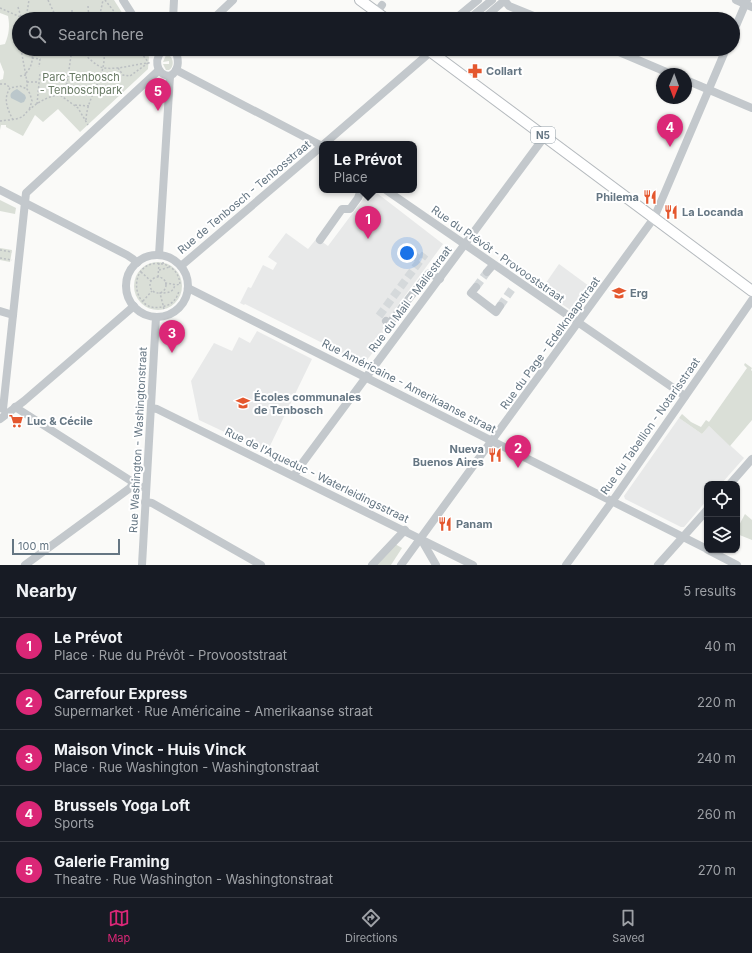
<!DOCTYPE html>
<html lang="en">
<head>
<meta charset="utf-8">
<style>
	:root { --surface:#171b24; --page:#20242c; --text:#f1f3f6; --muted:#9ea1a6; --line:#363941; --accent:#db2777 }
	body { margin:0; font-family:Inter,sans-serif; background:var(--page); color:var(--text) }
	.controls { position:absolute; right:12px; bottom:12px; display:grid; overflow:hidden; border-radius:8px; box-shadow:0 1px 3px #0004 }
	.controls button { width:36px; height:36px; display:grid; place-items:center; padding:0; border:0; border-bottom:1px solid var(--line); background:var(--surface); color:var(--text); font:20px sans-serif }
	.compass { position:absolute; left:656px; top:68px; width:36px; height:36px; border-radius:50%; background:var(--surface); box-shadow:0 1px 3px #0004; rotate:181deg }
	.scale { position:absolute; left:12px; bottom:10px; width:108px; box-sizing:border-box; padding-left:4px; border:2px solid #657683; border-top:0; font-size:11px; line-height:14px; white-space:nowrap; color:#657683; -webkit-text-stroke:3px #fff; paint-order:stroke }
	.you { position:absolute; left:407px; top:253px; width:14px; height:14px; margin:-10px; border:3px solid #fff; border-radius:50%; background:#1a73e8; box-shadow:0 0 0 6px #1a73e833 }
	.badge { display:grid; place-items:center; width:26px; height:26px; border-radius:50%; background:var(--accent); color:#fff; font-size:13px; font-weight:700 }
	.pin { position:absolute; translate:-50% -33px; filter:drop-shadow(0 1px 2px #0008) }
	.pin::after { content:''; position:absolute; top:21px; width:14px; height:12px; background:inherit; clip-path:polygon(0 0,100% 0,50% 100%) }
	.popup { position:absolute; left:319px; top:141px; width:98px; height:52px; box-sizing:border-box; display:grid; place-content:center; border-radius:8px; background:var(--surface); filter:drop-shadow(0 1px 3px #0005); font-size:13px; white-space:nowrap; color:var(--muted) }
	.popup b { font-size:15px; color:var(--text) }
	.popup::after { content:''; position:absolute; left:50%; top:100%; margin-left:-8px; border:8px solid transparent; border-top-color:var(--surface) }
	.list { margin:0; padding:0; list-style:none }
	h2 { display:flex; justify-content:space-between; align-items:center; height:52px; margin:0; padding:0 16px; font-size:17px }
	h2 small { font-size:13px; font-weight:400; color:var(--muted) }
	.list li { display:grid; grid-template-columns:26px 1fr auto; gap:12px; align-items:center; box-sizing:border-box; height:56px; padding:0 16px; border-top:1px solid var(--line) }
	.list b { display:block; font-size:15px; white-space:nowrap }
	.list p { margin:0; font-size:13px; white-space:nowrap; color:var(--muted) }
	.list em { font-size:13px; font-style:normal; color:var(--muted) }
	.icon { flex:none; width:22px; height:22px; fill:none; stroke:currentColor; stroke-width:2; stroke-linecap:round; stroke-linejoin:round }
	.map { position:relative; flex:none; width:752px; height:565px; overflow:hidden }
	.search { position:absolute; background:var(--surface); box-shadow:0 1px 3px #0004; left:12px; right:12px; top:12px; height:44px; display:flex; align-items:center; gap:10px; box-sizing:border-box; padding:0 14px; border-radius:22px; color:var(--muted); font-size:15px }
	.sheet { height:332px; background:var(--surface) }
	nav { display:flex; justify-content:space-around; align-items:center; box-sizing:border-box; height:56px; border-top:1px solid var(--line); background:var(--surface); font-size:11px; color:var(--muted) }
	nav a { display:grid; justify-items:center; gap:2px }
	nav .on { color:var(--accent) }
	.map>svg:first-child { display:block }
	.built { fill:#e8e9e9 }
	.green { fill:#dadfd7 }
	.water { fill:#bbc7cb }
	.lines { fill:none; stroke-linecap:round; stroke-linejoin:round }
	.minor-tunnel { stroke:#d5d9db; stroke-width:8; stroke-dasharray:8 4; stroke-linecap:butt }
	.major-casing { stroke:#b5babe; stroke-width:12 }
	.path { stroke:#bbbfc2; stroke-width:1.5; stroke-dasharray:2 2; stroke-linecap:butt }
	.minor { stroke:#c3c8cc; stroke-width:8 }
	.major { stroke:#fff; stroke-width:10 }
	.labels { text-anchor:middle; stroke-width:4; stroke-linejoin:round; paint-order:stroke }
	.shield { fill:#fff; stroke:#939fa8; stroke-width:1 }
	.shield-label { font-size:10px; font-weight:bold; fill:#657683 }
	.poi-label { font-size:11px; font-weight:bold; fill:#657683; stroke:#fff; text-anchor:start }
	.park-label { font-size:11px; fill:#687a64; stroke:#fff }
	.street-label { font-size:11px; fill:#657683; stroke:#fff }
</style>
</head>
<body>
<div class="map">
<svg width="752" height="565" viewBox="0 0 752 565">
	<rect width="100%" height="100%" fill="#fafaf8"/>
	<g class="built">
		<path d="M370 190H373L443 244 396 308 402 314 364 364 245 304 244 305 240 303 248 287 251 288 263 265 273 270 277 263 268 257 286 233 308 249 317 238 328 246Z"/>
		<path d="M559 264 593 289 575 313 541 290Z"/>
		<path d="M257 331 312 359 267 452 199 420 191 381 214 343 232 351 239 337 250 343Z"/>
		<path d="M679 418 702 434 709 426 744 458 721 484H707V500L684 527H681L625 499 624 496Z"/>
	</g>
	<g class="green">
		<path d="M0 0H114L126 19H19V49H145L149 57 148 69 80 132 58 109 43 122 35 115 23 136 6 127V125H1L0 130V80L3 79 4 72 0 62V45L5 44C9 34 10 26 8 16L0 13Z"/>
		<path d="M166 55H169C174 59 174 67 169 70H166L163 64H169V61L163 62Z"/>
		<path d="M0 200 16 208 15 214 0 211Z"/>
		<path d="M0 248 12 250 10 262 0 260Z"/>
		<circle cx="158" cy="286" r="24"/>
		<path d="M745 363 752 368 751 370 752 371V420L730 446 709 426 702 434 679 418 682 414 691 422 701 427 706 420 709 422 747 368 744 365Z"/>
		<path d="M745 514 752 520V540L737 534V529Z"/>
		<path d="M395 544 402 548 391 565H375Z"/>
	</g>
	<path class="water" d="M17 89 25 95 26 98 24 102 21 103 11 98C9 93 13 91 17 89Z"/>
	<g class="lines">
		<g class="minor-tunnel">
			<path d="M413 255 420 260"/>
			<path d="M476 287 487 272"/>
			<path d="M500 306 512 289"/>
			<path d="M379 316 425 254"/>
		</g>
		<defs>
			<g id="major">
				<path d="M360 0 386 19"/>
				<path d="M427 49 752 291"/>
			</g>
		</defs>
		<use href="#major" class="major-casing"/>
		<g class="path">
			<path d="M48 0 57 19"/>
			<path d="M105 0 120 19"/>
			<path d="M88 6 89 19"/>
			<path d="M18 7 21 17"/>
			<path d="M0 8 25 19"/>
			<path d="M72 10V19H76"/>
			<path d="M26 19 29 0"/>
			<path d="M99 19 103 0"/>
			<path d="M21 49 27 82V89L30 94 32 101 29 110"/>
			<path d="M79 49C86 55 95 66 104 68 119 70 134 64 149 63L138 49"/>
			<path d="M83 53 84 49"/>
			<path d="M32 58 40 59 39 67"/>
			<path d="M118 68 123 75 130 76 148 63"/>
			<path d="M26 73C32 67 34 57 31 49"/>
			<path d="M20 76 26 75"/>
			<path d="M27 82H38"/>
			<path d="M0 84H6L10 88"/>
			<path d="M60 95 67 83 72 49"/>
			<path d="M37 104 40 73"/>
			<path d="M75 105 89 106"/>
			<path d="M13 120C7 108 3 99 10 88L20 86 27 89"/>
			<path d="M86 120C87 94 107 79 104 49"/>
			<path d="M0 121C7 120 15 120 22 117 25 115 26 112 29 110 38 102 48 96 60 95L78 108 88 125"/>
			<path d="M0 250 12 252"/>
			<path d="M0 258 12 260"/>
			<path d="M163 262V264C174 267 180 275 180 286"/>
			<path d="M163 264C125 257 130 318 165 306 173 304 177 298 179 291"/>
			<path d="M159 270 170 267"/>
			<path d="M141 272 151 281"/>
			<path d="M158 277 159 263"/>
			<circle cx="158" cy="285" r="8"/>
			<path d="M165 283C171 283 175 286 180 284"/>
			<path d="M143 301 152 291"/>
			<path d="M164 309 160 293C167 293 173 293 175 285"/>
		</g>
		<g class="minor">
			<path d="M123 0 135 19"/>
			<path d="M504 0 509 6 541 19"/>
			<path d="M736 0 752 7"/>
			<path d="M377 12 382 5"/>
			<path d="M173 19 174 0"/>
			<path d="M213 19 233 0"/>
			<path d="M455 19 478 0"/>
			<path d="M469 19 492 0"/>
			<path d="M483 19 505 0"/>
			<path d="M733 33 747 0"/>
			<path d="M165 49C153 56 155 75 170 76 179 71 179 61 176 52L172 49"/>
			<path d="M612 49 671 74"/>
			<path d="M431 52H442L447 49"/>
			<path d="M176 70 322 146"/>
			<path d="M686 80 752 108"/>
			<path d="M324 144 434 49"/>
			<path d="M0 190 127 255 133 259 137 263"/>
			<path d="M386 190 685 396"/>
			<path d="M320 240 342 209H350L358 198 361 190"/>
			<path d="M159 255 170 76"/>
			<circle cx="157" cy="286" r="31"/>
			<path d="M181 266 322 146"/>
			<path d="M487 272 493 265"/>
			<path d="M476 287 471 293 496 312 500 306"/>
			<path d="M188 288 707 549"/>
			<path d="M0 311 13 315"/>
			<path d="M386 321 389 324 429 273 432 274 440 279"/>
			<path d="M15 407 139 486 146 488"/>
			<path d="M151 408 157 409 473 565"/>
			<path d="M3 409 26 193 158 71"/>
			<path d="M0 419 24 401 134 306"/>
			<path d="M294 476 298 469 545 136"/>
			<path d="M730 484 752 459"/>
			<path d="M145 502 152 503 261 565"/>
			<path d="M421 539 436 565"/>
			<path d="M708 550 737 565"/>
			<path d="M25 565 130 488 133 483"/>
			<path d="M142 565 156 317"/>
			<path d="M372 565 405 530"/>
			<path d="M401 565 654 218 726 49"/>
			<path d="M566 565 616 496 752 300"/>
			<path d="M658 565 707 510"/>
		</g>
		<use href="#major" class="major"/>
	</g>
	<defs>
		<symbol id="pharmacy-bare" viewBox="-9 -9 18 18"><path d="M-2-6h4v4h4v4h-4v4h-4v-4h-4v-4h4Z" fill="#e4572e" stroke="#fff" stroke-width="2.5" paint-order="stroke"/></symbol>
		<symbol id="restaurant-bare" viewBox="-9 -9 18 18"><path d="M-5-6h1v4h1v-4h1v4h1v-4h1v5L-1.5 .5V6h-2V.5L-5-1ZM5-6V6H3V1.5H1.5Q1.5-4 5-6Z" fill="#e4572e" stroke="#fff" stroke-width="2.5" paint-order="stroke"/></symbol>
		<symbol id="university-bare" viewBox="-9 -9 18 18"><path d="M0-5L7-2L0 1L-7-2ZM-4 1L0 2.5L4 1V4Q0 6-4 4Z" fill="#e4572e" stroke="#fff" stroke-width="2.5" paint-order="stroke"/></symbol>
		<symbol id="school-bare" viewBox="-9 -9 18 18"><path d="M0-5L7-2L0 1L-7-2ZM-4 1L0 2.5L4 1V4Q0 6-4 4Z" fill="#e4572e" stroke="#fff" stroke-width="2.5" paint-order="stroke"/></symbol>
		<symbol id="supermarket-bare" viewBox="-9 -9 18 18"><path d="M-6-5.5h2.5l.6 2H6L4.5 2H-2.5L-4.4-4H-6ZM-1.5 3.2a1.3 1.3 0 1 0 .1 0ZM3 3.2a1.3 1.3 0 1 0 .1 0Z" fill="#e4572e" stroke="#fff" stroke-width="2.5" paint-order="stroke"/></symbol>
	</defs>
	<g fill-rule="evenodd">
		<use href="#pharmacy-bare" x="465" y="61" width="20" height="20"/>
		<use href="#restaurant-bare" x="640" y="187" width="20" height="20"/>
		<use href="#restaurant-bare" x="661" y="202" width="20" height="20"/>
		<use href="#university-bare" x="609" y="283" width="20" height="20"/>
		<use href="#school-bare" x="233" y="393" width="20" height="20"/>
		<use href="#supermarket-bare" x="6" y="411" width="20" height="20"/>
		<use href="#restaurant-bare" x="485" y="445" width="20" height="20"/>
		<use href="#restaurant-bare" x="435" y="514" width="20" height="20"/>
	</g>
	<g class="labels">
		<rect class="shield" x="531" y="127" width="24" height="16" rx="3"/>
		<g class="shield-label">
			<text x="543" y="139">N5</text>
		</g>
		<g class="poi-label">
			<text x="486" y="75">Collart</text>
			<text x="639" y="201" text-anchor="end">Philema</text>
			<text x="682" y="216">La Locanda</text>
			<text x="630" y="297">Erg</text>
			<text x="254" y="401">Écoles communales<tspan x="254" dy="13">de Tenbosch</tspan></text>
			<text x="27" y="425">Luc &amp; Cécile</text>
			<text x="484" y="453" text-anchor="end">Nueva<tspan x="484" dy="13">Buenos Aires</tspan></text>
			<text x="456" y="528">Panam</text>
		</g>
		<g class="park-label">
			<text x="81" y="81">Parc Tenbosch<tspan x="81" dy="13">- Tenboschpark</tspan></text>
		</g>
		<g class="street-label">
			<text transform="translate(244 197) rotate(-40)" y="4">Rue de Tenbosch - Tenbosstraat</text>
			<text transform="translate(498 254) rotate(35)" y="4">Rue du Prévôt - Provooststraat</text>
			<text transform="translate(410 299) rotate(-53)" y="4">Rue du Mail - Maliestraat</text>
			<text transform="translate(550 343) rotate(-54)" y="4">Rue du Page - Edelknaapstraat</text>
			<text transform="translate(409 386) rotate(27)" y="4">Rue Américaine - Amerikaanse straat</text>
			<text transform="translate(650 426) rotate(-55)" y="4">Rue du Tabellion - Notarisstraat</text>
			<text transform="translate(138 440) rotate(-87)" y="4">Rue Washington - Washingtonstraat</text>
			<text transform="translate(317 475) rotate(26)" y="4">Rue de l'Aqueduc - Waterleidingsstraat</text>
		</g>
	</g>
</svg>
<div class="controls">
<button><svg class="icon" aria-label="locate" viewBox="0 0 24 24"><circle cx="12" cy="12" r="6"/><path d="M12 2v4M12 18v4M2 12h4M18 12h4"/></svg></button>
<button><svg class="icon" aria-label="layers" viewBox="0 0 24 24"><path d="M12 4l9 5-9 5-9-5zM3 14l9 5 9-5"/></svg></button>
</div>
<svg class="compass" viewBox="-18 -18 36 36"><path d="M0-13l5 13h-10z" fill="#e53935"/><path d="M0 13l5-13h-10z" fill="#9ea1a6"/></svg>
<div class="scale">100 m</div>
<div class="you"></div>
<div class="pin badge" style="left:368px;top:239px">1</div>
<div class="popup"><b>Le Prévot</b>Place</div>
<div class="pin badge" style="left:518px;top:468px">2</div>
<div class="pin badge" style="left:172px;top:353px">3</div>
<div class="pin badge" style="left:670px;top:147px">4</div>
<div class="pin badge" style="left:158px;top:111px">5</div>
<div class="search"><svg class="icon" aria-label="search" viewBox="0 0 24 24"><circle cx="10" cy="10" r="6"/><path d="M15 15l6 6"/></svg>Search here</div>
</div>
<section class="sheet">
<h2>Nearby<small>5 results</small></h2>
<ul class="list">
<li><span class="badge">1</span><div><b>Le Prévot</b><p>Place · Rue du Prévôt - Provooststraat</p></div><em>40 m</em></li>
<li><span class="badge">2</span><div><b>Carrefour Express</b><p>Supermarket · Rue Américaine - Amerikaanse straat</p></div><em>220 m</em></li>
<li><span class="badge">3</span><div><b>Maison Vinck - Huis Vinck</b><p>Place · Rue Washington - Washingtonstraat</p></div><em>240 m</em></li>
<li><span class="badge">4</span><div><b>Brussels Yoga Loft</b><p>Sports</p></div><em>260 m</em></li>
<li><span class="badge">5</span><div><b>Galerie Framing</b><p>Theatre · Rue Washington - Washingtonstraat</p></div><em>270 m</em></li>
</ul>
</section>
<nav>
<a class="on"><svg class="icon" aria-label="map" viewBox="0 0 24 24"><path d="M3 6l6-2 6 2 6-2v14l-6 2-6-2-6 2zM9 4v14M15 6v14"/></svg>Map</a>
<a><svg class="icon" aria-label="directions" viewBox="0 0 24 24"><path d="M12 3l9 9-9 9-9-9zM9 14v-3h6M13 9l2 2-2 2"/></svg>Directions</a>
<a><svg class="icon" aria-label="saved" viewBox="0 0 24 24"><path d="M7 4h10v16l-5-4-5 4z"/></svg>Saved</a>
</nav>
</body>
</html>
